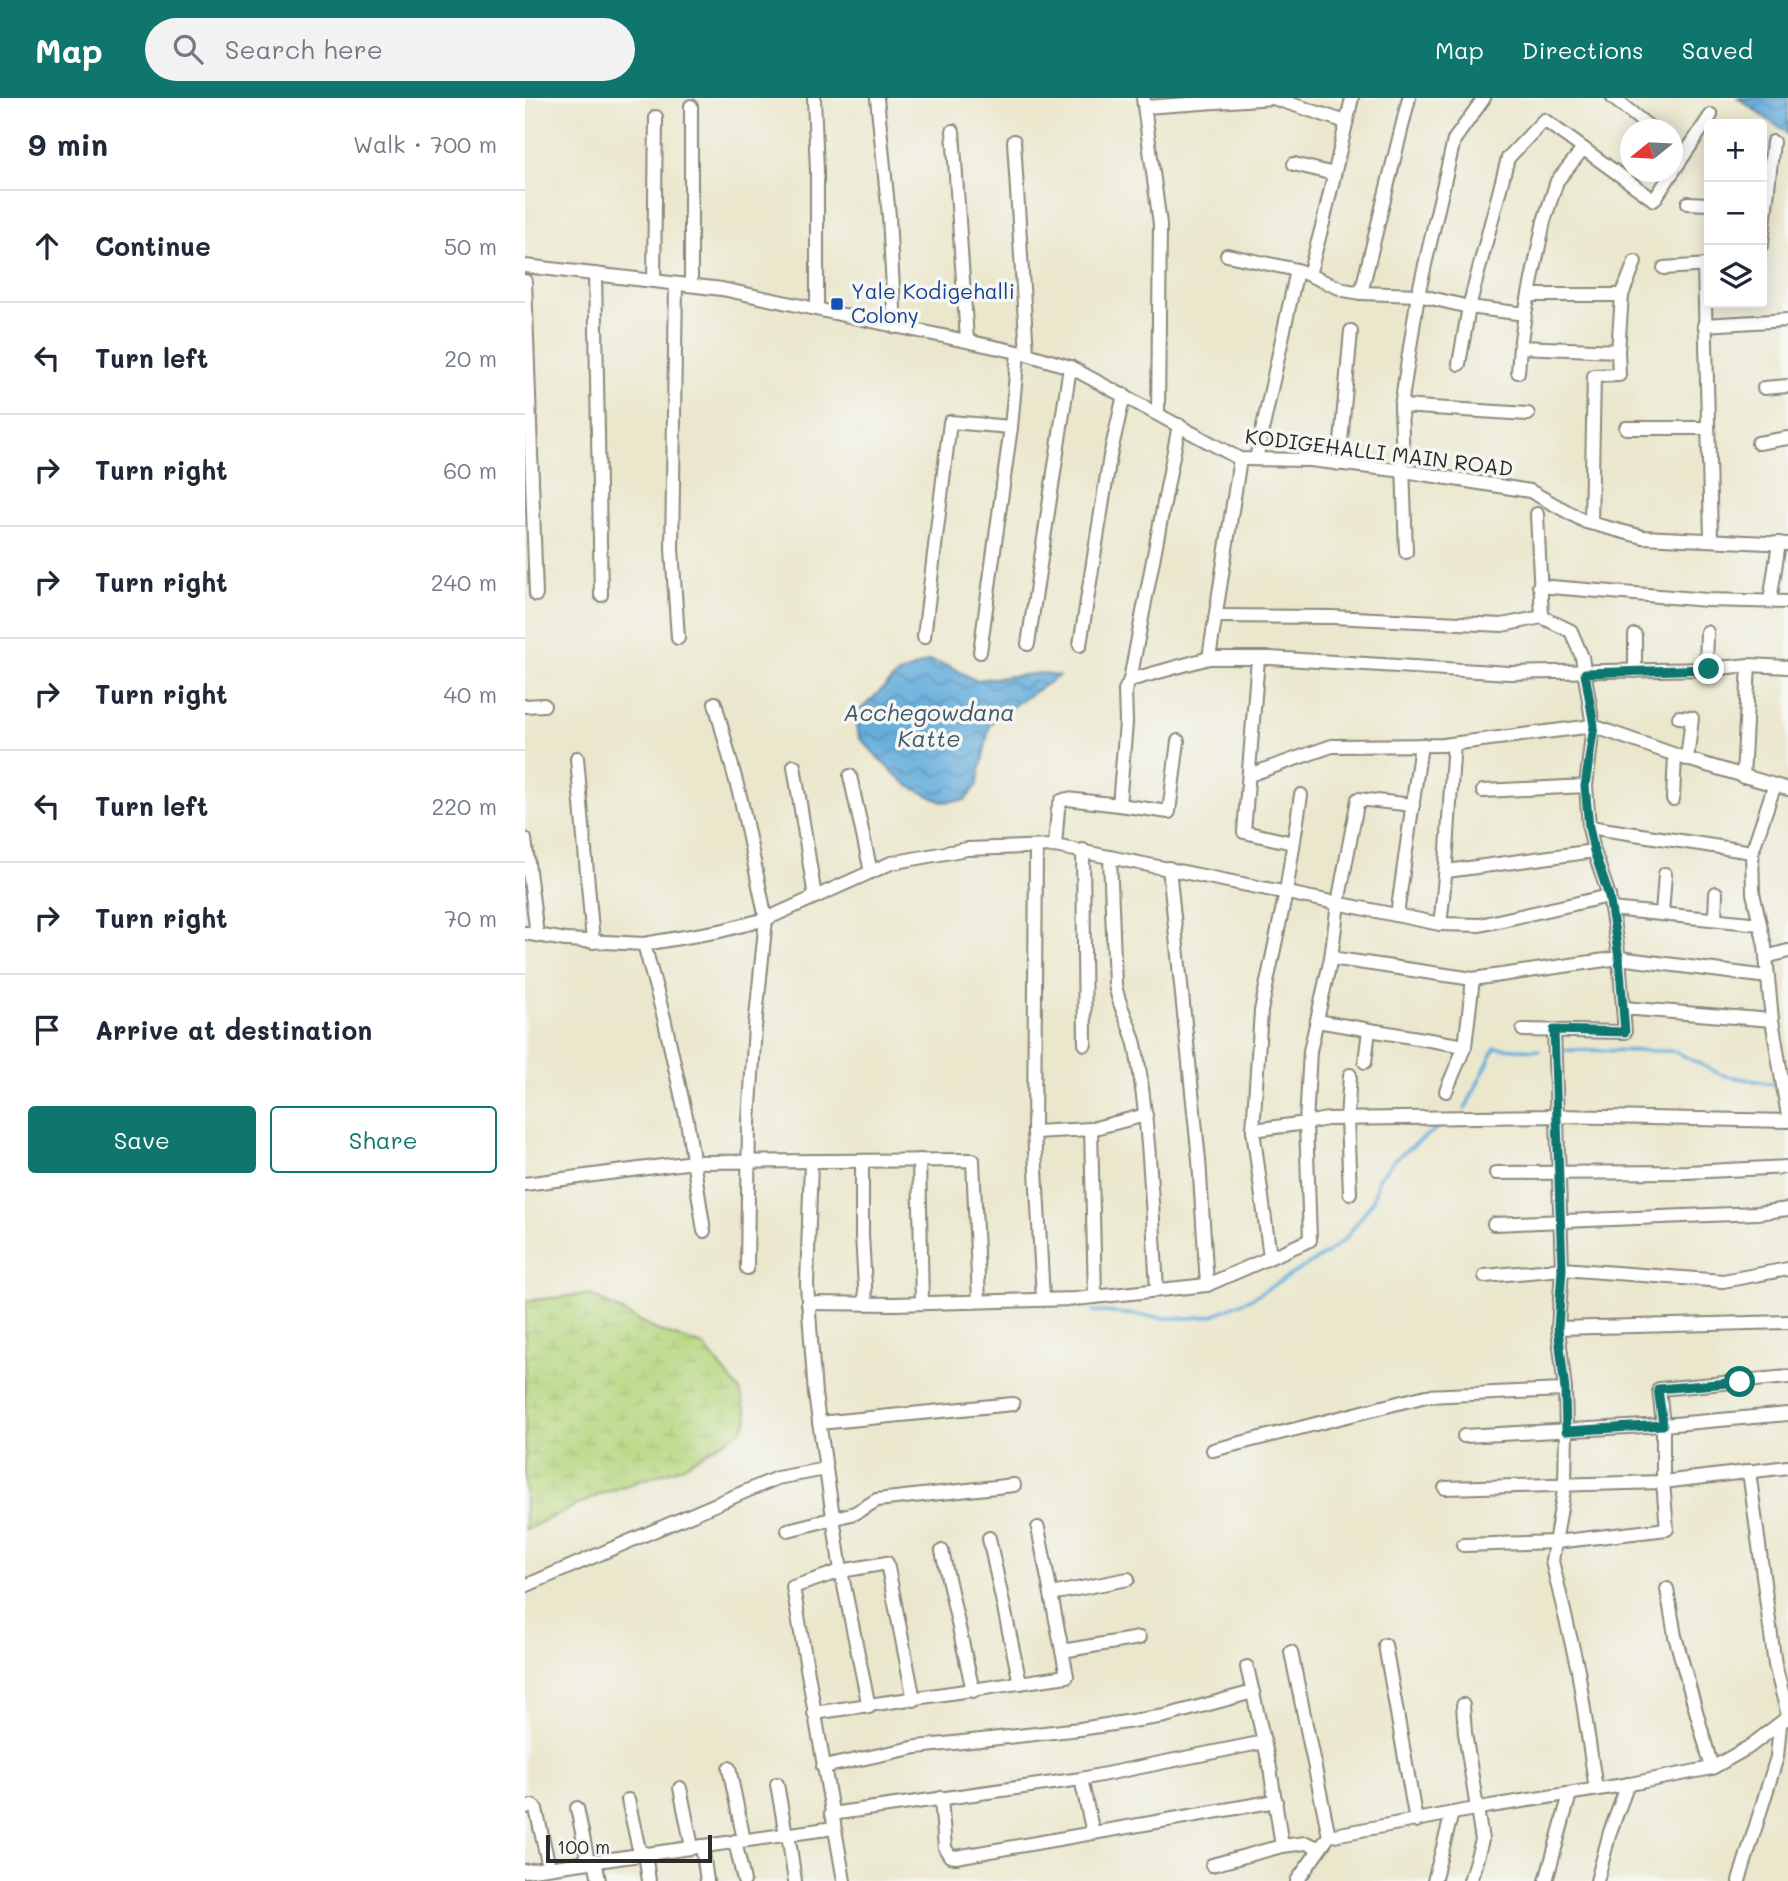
<!DOCTYPE html>
<html lang="en">
<head>
<meta charset="utf-8">
<style>
	:root { --surface:#fff; --page:#f2f2f3; --text:#1f2937; --muted:#747a83; --line:#e0e1e3; --accent:#0f766e }
	body { margin:0; font-family:Mali,sans-serif; background:var(--page); color:var(--text) }
	.controls { position:absolute; right:21px; top:21px; display:grid; overflow:hidden; border-radius:7px; box-shadow:0 4px 18px #0003 }
	.controls button { width:63px; height:63px; display:grid; place-items:center; padding:0; border:0; border-bottom:2px solid var(--line); background:var(--surface); color:var(--text); font:35px sans-serif }
	.compass { position:absolute; left:1095px; top:21px; width:63px; height:63px; border-radius:50%; background:var(--surface); box-shadow:0 4px 18px #0003; rotate:252deg }
	.scale { position:absolute; left:21px; bottom:18px; width:166px; box-sizing:border-box; padding-left:7px; border:4px solid #2b2b2b; border-top:0; font-size:19px; line-height:24px; white-space:nowrap; color:#2b2b2b; -webkit-text-stroke:5px #f6f6f2; paint-order:stroke }
	.stop { position:absolute; width:21px; height:21px; margin:-16px; border:5px solid #0f766e; border-radius:50%; background:#fff }
	.stop.end { background:#0f766e; border-color:#fff; box-shadow:0 2px 7px #0008 }
	.list { margin:0; padding:0; list-style:none }
	h2 { display:flex; justify-content:space-between; align-items:center; height:91px; margin:0; padding:0 28px; font-size:30px }
	h2 small { font-size:23px; font-weight:400; color:var(--muted) }
	.list li { display:grid; grid-template-columns:46px 1fr auto; gap:21px; align-items:center; box-sizing:border-box; height:112px; padding:0 28px; border-top:2px solid var(--line) }
	.list b { display:block; font-size:26px; white-space:nowrap }
	.list em { font-size:23px; font-style:normal; color:var(--muted) }
	.actions { display:flex; gap:14px; padding:21px 28px }
	.actions a { flex:1; padding:16px 0; border:2px solid var(--accent); border-radius:7px; text-align:center; font-size:24px; color:var(--accent) }
	.actions .main { background:var(--accent); color:#fff }
	.icon { flex:none; width:38px; height:38px; fill:none; stroke:currentColor; stroke-width:2; stroke-linecap:round; stroke-linejoin:round }
	.map { position:relative; flex:none; width:1263px; height:1783px; overflow:hidden }
	header { display:flex; align-items:center; gap:42px; box-sizing:border-box; height:98px; padding:0 35px; background:var(--accent); color:#fff }
	header strong { font-size:33px }
	nav { display:flex; gap:38px; margin-inline-start:auto; font-size:24px }
	.search { width:490px; height:63px; background:var(--page); display:flex; align-items:center; gap:18px; box-sizing:border-box; padding:0 24px; border-radius:38px; color:var(--muted); font-size:26px }
	main { display:flex }
	aside { flex:1; background:var(--surface) }
	.map>svg:first-child { display:block }
	.wetland { fill:url(#wetland-marsh); stroke:#708155; stroke-width:2 }
	.water { fill:url(#water-waves); stroke:#486c84; stroke-width:2 }
	.lines { fill:none; stroke-linecap:round; stroke-linejoin:round }
	.stream { stroke:#65addc; stroke-width:3.5 }
	.minor-casing { stroke:#8b897c; stroke-width:16 }
	.minor { stroke:#fff; stroke-width:12 }
	.route { stroke:#0f766e; stroke-width:9 }
	.transit-dot { fill:#1a4fb4; stroke:#f6f6f2; stroke-width:2.5 }
	.labels { text-anchor:middle; stroke-width:7; stroke-linejoin:round; paint-order:stroke }
	.transit-label { font-size:21px; fill:#164399; stroke:#f6f6f2; text-anchor:start }
	.street-label { font-size:21px; fill:#2b2b2b; stroke:#f6f6f2 }
	.water-label { font-size:23px; font-style:italic; fill:#3f5869; stroke:#f6f6f2 }
</style>
</head>
<body>
<header>
<strong>Map</strong>
<div class="search"><svg class="icon" aria-label="search" viewBox="0 0 24 24"><circle cx="10" cy="10" r="6"/><path d="M15 15l6 6"/></svg>Search here</div>
<nav><a>Map</a><a>Directions</a><a>Saved</a></nav>
</header>
<main>
<aside>
<h2>9 min<small>Walk · 700 m</small></h2>
<ul class="list">
<li><svg class="icon" aria-label="ahead" viewBox="0 0 24 24"><path d="M12 20V5M6 11l6-6 6 6"/></svg><div><b>Continue</b></div><em>50 m</em></li>
<li><svg class="icon" aria-label="left" viewBox="0 0 24 24"><path d="M17 20v-9H6M10 6l-5 5 5 5"/></svg><div><b>Turn left</b></div><em>20 m</em></li>
<li><svg class="icon" aria-label="right" viewBox="0 0 24 24"><path d="M7 20v-9h11M14 6l5 5-5 5"/></svg><div><b>Turn right</b></div><em>60 m</em></li>
<li><svg class="icon" aria-label="right" viewBox="0 0 24 24"><path d="M7 20v-9h11M14 6l5 5-5 5"/></svg><div><b>Turn right</b></div><em>240 m</em></li>
<li><svg class="icon" aria-label="right" viewBox="0 0 24 24"><path d="M7 20v-9h11M14 6l5 5-5 5"/></svg><div><b>Turn right</b></div><em>40 m</em></li>
<li><svg class="icon" aria-label="left" viewBox="0 0 24 24"><path d="M17 20v-9H6M10 6l-5 5 5 5"/></svg><div><b>Turn left</b></div><em>220 m</em></li>
<li><svg class="icon" aria-label="right" viewBox="0 0 24 24"><path d="M7 20v-9h11M14 6l5 5-5 5"/></svg><div><b>Turn right</b></div><em>70 m</em></li>
<li><svg class="icon" aria-label="arrive" viewBox="0 0 24 24"><path d="M6 21V4h12l-3 4 3 4H6"/></svg><div><b>Arrive at destination</b></div></li>
</ul>
<div class="actions"><a class="main">Save</a><a>Share</a></div>
</aside>
<div class="map">
<svg width="1263" height="1783" viewBox="0 0 1263 1783">
	<defs>
		<pattern id="wetland-marsh" width="20" height="14" patternUnits="userSpaceOnUse" patternTransform="scale(1.75)"><rect width="20" height="14" fill="#b6d77f"/><path d="M1 5h8M5 5V1M11 12h8M15 12V8" fill="none" stroke="#9db96e"/></pattern>
		<pattern id="water-waves" width="16" height="10" patternUnits="userSpaceOnUse" patternTransform="scale(1.75)"><rect width="16" height="10" fill="#65addc"/><path d="M0 5q4-4 8 0t8 0" fill="none" stroke="#538db3"/></pattern>
	</defs>
	<rect width="100%" height="100%" fill="#f6f6f2"/>
	<filter id="ink" filterUnits="userSpaceOnUse"><feTurbulence type="fractalNoise" baseFrequency=".0143" numOctaves="2"/><feDisplacementMap in="SourceGraphic" scale="14" xChannelSelector="R" yChannelSelector="G"/><feConvolveMatrix kernelMatrix="1 2 1 2 8 2 1 2 1" color-interpolation-filters="sRGB"/></filter>
	<filter id="wash" filterUnits="userSpaceOnUse"><feTurbulence type="fractalNoise" baseFrequency=".00686" numOctaves="4" result="noise"/><feDisplacementMap in="SourceGraphic" scale="28" xChannelSelector="R" yChannelSelector="G"/><feGaussianBlur stdDeviation="1.57" result="paint"/><feColorMatrix in="noise" values="0 0 0 0 0 0 0 0 0 0 0 0 0 0 0 0 0 1.4 0 .05"/><feComposite in="paint" operator="in"/></filter>
	<g filter="url(#wash)">
		<rect width="100%" height="100%" fill="#ebe7cd"/>
		<path class="wetland" d="M64 1196 129 1231 179 1248 215 1293 223 1320 217 1332 157 1369 76 1396 0 1432V1203Z"/>
		<g class="water">
			<path d="M1213 0H1263V36Z"/>
			<path d="M404 563 424 568 450 582 517 575 534 578 492 605 465 626 452 688 440 702 417 704 384 688 360 667 334 639 330 617 372 577Z"/>
		</g>
		<g class="lines">
			<g class="stream">
				<path d="M1038 952 1149 953 1197 977 1248 986"/>
				<path d="M940 1011 970 950 1014 952"/>
				<path d="M568 1213 642 1220H664L686 1218 727 1200 801 1156 820 1141 848 1103 853 1081 869 1062 916 1027"/>
			</g>
		</g>
	</g>
	<g filter="url(#ink)">
		<g class="lines">
			<defs>
				<g id="minor">
					<path d="M289 0 292 73V211"/>
					<path d="M352 0 364 118 370 229"/>
					<path d="M618 0 635 126 633 315"/>
					<path d="M1088 0 1128 32"/>
					<path d="M166 8V186"/>
					<path d="M620 9 748 0 821 24"/>
					<path d="M428 33 442 242"/>
					<path d="M489 43 502 256"/>
					<path d="M1148 47 1159 56"/>
					<path d="M769 66 809 76"/>
					<path d="M1163 105 1184 106"/>
					<path d="M1237 146 1248 44"/>
					<path d="M702 157 772 172"/>
					<path d="M1179 167 1186 440"/>
					<path d="M0 168 197 191 502 256 545 269 715 361 785 362 879 373 1005 393 1061 424 1118 439 1263 446"/>
					<path d="M1139 170 1184 167"/>
					<path d="M70 176 76 497"/>
					<path d="M784 177 798 125 827 0"/>
					<path d="M0 183 11 497"/>
					<path d="M129 183 131 19"/>
					<path d="M151 186 147 451 153 540"/>
					<path d="M836 195 884 0"/>
					<path d="M1004 197H1097L1093 253 1094 277 1069 278 1066 425"/>
					<path d="M1097 197 1110 164"/>
					<path d="M1000 216 1019 123 1032 83 1058 51"/>
					<path d="M1179 227 1263 222"/>
					<path d="M934 266 944 209 983 60 1019 22 1129 102 1186 17"/>
					<path d="M993 274 995 249"/>
					<path d="M1239 290 1263 288"/>
					<path d="M876 308 1003 316"/>
					<path d="M1101 330H1182"/>
					<path d="M1233 345 1263 340"/>
					<path d="M731 361 772 172 819 192 836 195 893 197 944 209 1000 216 995 249 1093 253"/>
					<path d="M814 366 826 233"/>
					<path d="M1012 416 1017 519 1046 533 1057 559 1068 628 1162 661 1263 691"/>
					<path d="M881 454 876 308 893 197 929 42 959 0"/>
					<path d="M1014 488 1182 502 1263 504"/>
					<path d="M1245 503 1254 445"/>
					<path d="M691 518 807 519 977 527 1017 519"/>
					<path d="M399 539 425 324 486 329"/>
					<path d="M503 546 545 269"/>
					<path d="M555 547 585 358 599 297"/>
					<path d="M455 554 486 329 493 255"/>
					<path d="M684 560 715 361"/>
					<path d="M733 561 719 734 768 745"/>
					<path d="M1181 571 1182 534"/>
					<path d="M1110 573V537"/>
					<path d="M605 582 684 560H745L984 575 1184 571 1224 567 1263 569"/>
					<path d="M190 605 216 702 241 821 230 929 224 1024 222 1170"/>
					<path d="M0 608 19 607"/>
					<path d="M1154 619 1167 620 1162 661"/>
					<path d="M52 660 68 844"/>
					<path d="M269 668 290 799"/>
					<path d="M724 677 807 648 918 647 1068 628 1061 688 1064 729 1069 753 1084 798 1094 860 1100 934 998 932"/>
					<path d="M325 678 346 774"/>
					<path d="M1218 679 1224 567"/>
					<path d="M1249 689 1227 754 1228 795 1240 848 1247 922 1263 1018"/>
					<path d="M958 693 1061 688"/>
					<path d="M1148 701 1150 657"/>
					<path d="M594 707 644 714 653 643"/>
					<path d="M1064 729 1227 754"/>
					<path d="M0 741 12 837"/>
					<path d="M530 748 533 711 536 703 542 701 594 707 601 625 600 592 605 582 654 327"/>
					<path d="M511 749 509 1034 518 1201"/>
					<path d="M558 752 560 946"/>
					<path d="M585 759 590 886C593 909 607 928 611 951 625 1030 627 1111 632 1191"/>
					<path d="M644 770 674 1062 682 1187"/>
					<path d="M922 773 1069 753"/>
					<path d="M1086 811 1235 826"/>
					<path d="M1137 816 1140 776"/>
					<path d="M872 817 896 647"/>
					<path d="M1190 821 1191 795"/>
					<path d="M915 826C923 766 924 706 929 646"/>
					<path d="M0 835 41 842 119 846 195 833 241 821 366 765 442 751 530 748 915 826 955 827 1084 798"/>
					<path d="M119 846 139 920 162 1023 179 1133"/>
					<path d="M1241 859 1263 853"/>
					<path d="M806 860 948 881 1094 860 1243 879"/>
					<path d="M1098 910 1247 922"/>
					<path d="M792 923 940 948 948 881"/>
					<path d="M1029 932 1037 1171 1033 1230 1040 1292 1041 1333 1040 1386 1027 1463 1053 1572 1071 1691"/>
					<path d="M840 964 844 932"/>
					<path d="M825 977 822 1021 825 1095"/>
					<path d="M921 993 940 948"/>
					<path d="M566 1031 621 1017"/>
					<path d="M728 1032 781 1025 785 953 806 860 813 805 833 701 888 707"/>
					<path d="M509 1034 566 1031 570 1199"/>
					<path d="M394 1062 397 1205"/>
					<path d="M286 1063 282 1187 290 1296 316 1473 344 1609"/>
					<path d="M337 1063V1137L341 1206"/>
					<path d="M971 1075 1162 1074 1263 1069"/>
					<path d="M0 1086 168 1064 448 1062 454 1203"/>
					<path d="M969 1126 1232 1115 1263 1111"/>
					<path d="M745 1159 728 1032 736 913 761 794 776 697"/>
					<path d="M960 1178 1037 1171 1198 1183 1263 1171"/>
					<path d="M283 1205 369 1206 550 1201 682 1187 785 1142 781 1025 802 1021 1033 1018 1263 1023"/>
					<path d="M1033 1230 1263 1224"/>
					<path d="M1263 1316 1138 1327V1384L1263 1369"/>
					<path d="M294 1325 488 1306"/>
					<path d="M939 1338 1138 1327 1134 1291 1263 1279"/>
					<path d="M688 1352 901 1298 1040 1292"/>
					<path d="M1224 1373 1250 1567 1263 1617"/>
					<path d="M920 1390 1138 1384 1142 1431 1031 1444 938 1447"/>
					<path d="M263 1432 330 1415 352 1402 489 1387"/>
					<path d="M464 1440 495 1585"/>
					<path d="M417 1453 448 1593"/>
					<path d="M0 1488 252 1380 301 1371"/>
					<path d="M1142 1491 1150 1538 1187 1670"/>
					<path d="M526 1496 603 1481"/>
					<path d="M860 1547 891 1723"/>
					<path d="M537 1553 614 1540"/>
					<path d="M766 1554 804 1738"/>
					<path d="M722 1569 745 1670 757 1748"/>
					<path d="M938 1607 940 1635 957 1742 945 1783"/>
					<path d="M289 1615 542 1578 513 1430"/>
					<path d="M298 1669 392 1649 555 1631 640 1618 728 1594"/>
					<path d="M204 1670 219 1742"/>
					<path d="M556 1681 568 1735"/>
					<path d="M252 1686 261 1737"/>
					<path d="M155 1690 167 1749"/>
					<path d="M416 1700 420 1750 425 1758 431 1759 751 1703"/>
					<path d="M103 1702 115 1756"/>
					<path d="M0 1709 8 1708 11 1711 24 1769"/>
					<path d="M52 1710 63 1763"/>
					<path d="M306 1716 556 1681 739 1644"/>
					<path d="M263 1736 270 1783"/>
					<path d="M210 1743 219 1783"/>
					<path d="M177 1748 182 1783"/>
					<path d="M120 1755 124 1783"/>
					<path d="M70 1762 74 1783"/>
					<path d="M687 1767 757 1748 781 1745 794 1750"/>
					<path d="M0 1773 309 1730"/>
					<path d="M319 1783 268 1489 316 1473 362 1465 389 1602"/>
					<path d="M772 1783 804 1738 966 1708 1105 1686 1187 1670 1224 1649 1263 1619"/>
					<path d="M909 1783 927 1715"/>
					<path d="M1021 1783 1045 1696"/>
					<path d="M1072 1783 1085 1734 1103 1686"/>
					<path d="M1214 1783 1252 1659 1255 1627"/>
				</g>
			</defs>
			<use href="#minor" class="minor-casing"/>
			<use href="#minor" class="minor"/>
		</g>
	</g>
	<g class="lines" filter="url(#ink)">
		<path class="route" d="M1184 571 1060 575 1069 628 1060 688 1064 729 1069 753 1084 798 1094 860 1100 934 1029 932 1037 1171 1033 1230 1040 1292 1041 1333 1138 1327 1133 1291 1215 1284"/>
	</g>
	<rect class="transit-dot" x="305" y="199" width="14" height="14" rx="3.5"/>
	<g class="labels">
		<g class="transit-label">
			<text x="326" y="201">Yale Kodigehalli<tspan x="326" dy="24">Colony</tspan></text>
		</g>
		<g class="street-label">
			<text transform="translate(854 355) rotate(7)" y="7">KODIGEHALLI MAIN ROAD</text>
		</g>
		<g class="water-label">
			<text x="404" y="623">Acchegowdana<tspan x="404" dy="26">Katte</tspan></text>
		</g>
	</g>
</svg>
<div class="controls">
<button>+</button>
<button>−</button>
<button><svg class="icon" aria-label="layers" viewBox="0 0 24 24"><path d="M12 4l9 5-9 5-9-5zM3 14l9 5 9-5"/></svg></button>
</div>
<svg class="compass" viewBox="-18 -18 36 36"><path d="M0-13l5 13h-10z" fill="#e53935"/><path d="M0 13l5-13h-10z" fill="#747a83"/></svg>
<div class="scale">100 m</div>
<div class="stop" style="left:1215px;top:1284px"></div>
<div class="stop end" style="left:1184px;top:571px"></div>
</div>
</main>
</body>
</html>
